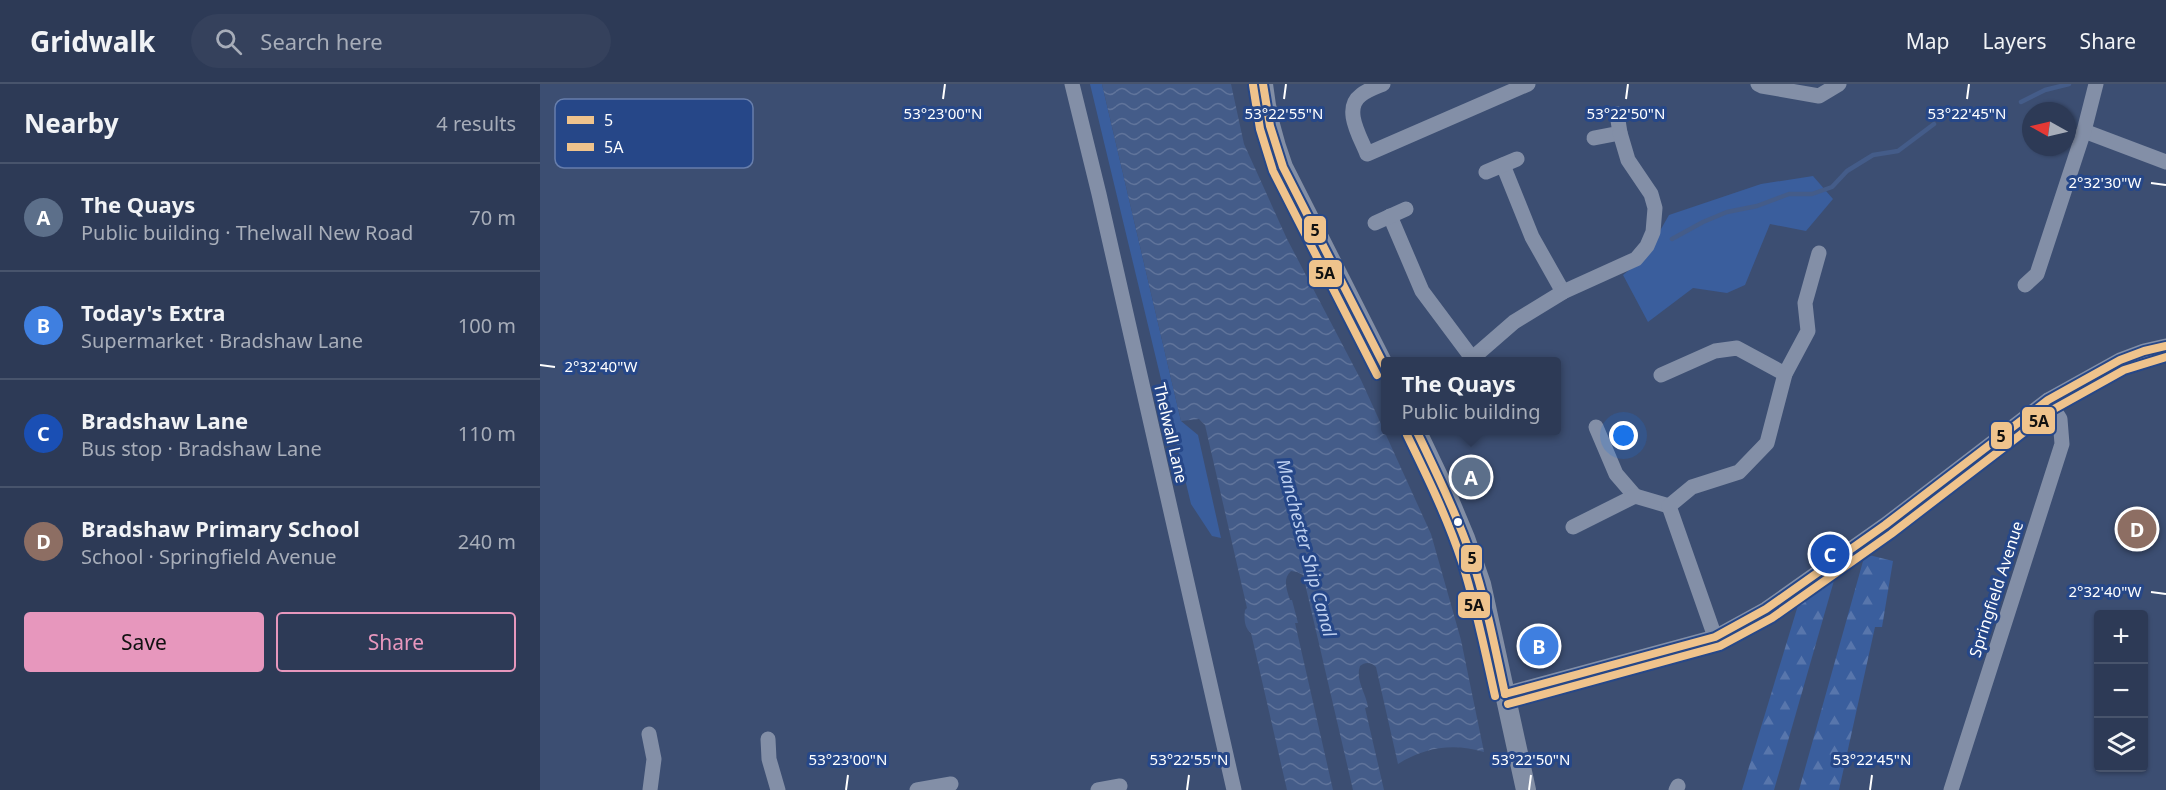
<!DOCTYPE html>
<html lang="en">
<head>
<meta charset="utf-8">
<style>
	:root { --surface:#2d3a56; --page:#35415c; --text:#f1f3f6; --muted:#a7adb9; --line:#48546c; --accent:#e797bd }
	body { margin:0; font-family:"Noto Sans",sans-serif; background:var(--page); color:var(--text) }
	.controls { position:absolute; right:18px; bottom:18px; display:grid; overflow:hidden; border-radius:6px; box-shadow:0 2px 4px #0004 }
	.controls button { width:54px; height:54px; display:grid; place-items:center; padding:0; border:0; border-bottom:2px solid var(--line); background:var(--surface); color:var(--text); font:30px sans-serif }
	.compass { position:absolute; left:1482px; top:18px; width:54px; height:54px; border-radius:50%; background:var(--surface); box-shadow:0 2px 4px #0004; rotate:278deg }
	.you { position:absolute; left:1084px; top:352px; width:21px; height:21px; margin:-15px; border:4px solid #fff; border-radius:50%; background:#1a73e8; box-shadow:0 0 0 9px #1a73e833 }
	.badge { display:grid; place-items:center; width:39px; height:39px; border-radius:50%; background:var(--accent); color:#fff; font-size:20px; font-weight:700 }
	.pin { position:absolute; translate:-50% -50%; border:3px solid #fff; box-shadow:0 2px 6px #0006 }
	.popup { position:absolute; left:841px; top:273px; width:180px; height:78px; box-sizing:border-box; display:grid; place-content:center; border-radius:6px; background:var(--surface); filter:drop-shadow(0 2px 4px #0005); font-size:20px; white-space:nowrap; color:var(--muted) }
	.popup b { font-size:22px; color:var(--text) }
	.popup::after { content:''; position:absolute; left:50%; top:100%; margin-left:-12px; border:12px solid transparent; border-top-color:var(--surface) }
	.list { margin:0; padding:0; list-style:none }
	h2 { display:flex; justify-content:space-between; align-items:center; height:78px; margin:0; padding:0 24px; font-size:26px }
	h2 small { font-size:20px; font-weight:400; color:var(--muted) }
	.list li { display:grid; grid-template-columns:39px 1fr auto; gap:18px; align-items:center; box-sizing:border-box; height:108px; padding:0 24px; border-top:2px solid var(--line) }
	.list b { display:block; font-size:22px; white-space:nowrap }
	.list p { margin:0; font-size:20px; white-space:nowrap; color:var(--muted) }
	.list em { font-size:20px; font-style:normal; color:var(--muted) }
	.actions { display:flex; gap:12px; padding:18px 24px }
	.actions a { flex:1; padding:14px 0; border:2px solid var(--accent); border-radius:6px; text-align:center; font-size:21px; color:var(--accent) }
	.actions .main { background:var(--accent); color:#111 }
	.icon { flex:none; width:33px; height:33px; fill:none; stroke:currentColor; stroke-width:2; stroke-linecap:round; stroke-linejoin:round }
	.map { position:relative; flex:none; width:1626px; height:706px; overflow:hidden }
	header { display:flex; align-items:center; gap:36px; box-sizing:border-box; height:84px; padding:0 30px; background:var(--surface); border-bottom:2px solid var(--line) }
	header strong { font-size:28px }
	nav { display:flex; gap:33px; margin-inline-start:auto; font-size:21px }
	.search { width:420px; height:54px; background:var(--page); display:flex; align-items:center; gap:15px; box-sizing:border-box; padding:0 21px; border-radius:33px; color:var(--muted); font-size:22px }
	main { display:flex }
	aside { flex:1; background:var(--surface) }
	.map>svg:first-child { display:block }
	.grass { fill:#3a5e9d }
	.forest { fill:url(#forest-firs) }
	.water { fill:url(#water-waves) }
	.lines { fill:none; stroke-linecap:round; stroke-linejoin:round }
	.stream { stroke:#445c89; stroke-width:4.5 }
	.minor { stroke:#838fa7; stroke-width:15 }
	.major { stroke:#828ea5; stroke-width:20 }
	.bus-1-casing { stroke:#264788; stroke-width:12 }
	.bus-2-casing { stroke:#264788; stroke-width:12 }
	.bus-1 { stroke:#efc38c; stroke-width:8 }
	.bus-2 { stroke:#efc38c; stroke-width:8 }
	.ticks { fill:none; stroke:#fff; stroke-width:2 }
	.bus-dot { fill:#fff; stroke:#264788; stroke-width:2 }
	.labels { text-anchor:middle; stroke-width:6; stroke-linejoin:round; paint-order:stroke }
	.street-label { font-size:16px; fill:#fff; stroke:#264788 }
	.water-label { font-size:18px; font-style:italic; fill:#bed0f0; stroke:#264788 }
	.key { fill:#264788; stroke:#677eac; stroke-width:1.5 }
	.key-label { font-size:16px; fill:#fff }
	.ticks-label { font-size:15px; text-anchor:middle; fill:#fff; stroke:#264788; stroke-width:6; stroke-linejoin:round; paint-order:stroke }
	.line-badge { stroke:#264788; stroke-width:2 }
	.pale-badge-label { font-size:16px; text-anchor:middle; font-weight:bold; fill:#111 }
</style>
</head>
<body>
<header>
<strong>Gridwalk</strong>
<div class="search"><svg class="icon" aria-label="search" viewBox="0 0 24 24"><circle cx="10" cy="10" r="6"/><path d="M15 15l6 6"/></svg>Search here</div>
<nav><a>Map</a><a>Layers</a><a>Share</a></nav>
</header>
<main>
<aside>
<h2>Nearby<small>4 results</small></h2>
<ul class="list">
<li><span class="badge" style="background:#5c6f8a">A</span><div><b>The Quays</b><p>Public building · Thelwall New Road</p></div><em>70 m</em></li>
<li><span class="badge" style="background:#3f7fe0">B</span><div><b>Today's Extra</b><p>Supermarket · Bradshaw Lane</p></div><em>100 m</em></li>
<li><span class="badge" style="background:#1a4fb4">C</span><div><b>Bradshaw Lane</b><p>Bus stop · Bradshaw Lane</p></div><em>110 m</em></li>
<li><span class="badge" style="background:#8d6e63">D</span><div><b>Bradshaw Primary School</b><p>School · Springfield Avenue</p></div><em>240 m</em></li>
</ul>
<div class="actions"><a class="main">Save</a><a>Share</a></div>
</aside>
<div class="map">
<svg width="1626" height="706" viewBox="0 0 1626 706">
	<defs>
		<pattern id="forest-firs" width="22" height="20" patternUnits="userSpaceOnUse" patternTransform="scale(1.5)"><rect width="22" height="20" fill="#3a5e9d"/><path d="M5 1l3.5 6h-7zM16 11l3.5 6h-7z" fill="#5876ac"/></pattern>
		<pattern id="water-waves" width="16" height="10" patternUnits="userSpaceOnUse" patternTransform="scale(1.5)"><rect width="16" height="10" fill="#445c89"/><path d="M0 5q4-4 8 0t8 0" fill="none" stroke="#60749b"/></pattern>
	</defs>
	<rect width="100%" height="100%" fill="#3c4e72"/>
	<g class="grass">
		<path d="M550 0H562L641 337 658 351 681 454 672 452 651 420Z"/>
		<path d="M1273 92 1293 115 1266 147 1230 140 1205 201 1187 209 1153 204 1108 238 1083 191 1105 173 1129 131 1221 100Z"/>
	</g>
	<g class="forest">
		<path d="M1325 470 1353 477 1342 543H1335L1299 706H1259Z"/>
		<path d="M1297 486 1234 706H1202L1262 508Z"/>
	</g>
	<path class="water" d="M562 0H691L704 60 747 155 821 296 891 450 921 556 944 668C914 659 885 663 858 680L836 583C831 578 825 578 820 582 815 596 826 609 828 623L825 624 844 706H813L763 491 757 488 751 487C742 495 747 506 750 516H752L758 539H755L793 706H747L711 549C704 544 704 533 705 526L707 524 665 341 659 335 641 337Z"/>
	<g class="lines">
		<g class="stream">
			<path d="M1481 18 1505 6 1529 0"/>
			<path d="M1132 155 1163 138 1187 128 1217 122 1249 110H1272L1292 103 1307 87 1333 71 1358 67 1394 40"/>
		</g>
		<g class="minor">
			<path d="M532 0 559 110 694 706"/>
			<path d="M843 0C836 3 827 6 821 11 802 25 821 54 827 70L988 0"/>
			<path d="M1218 0 1222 2 1279 12 1299 0"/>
			<path d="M1544 47 1626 78"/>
			<path d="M1054 54 1080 49 1077 30"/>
			<path d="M963 81 992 153 1023 208"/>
			<path d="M946 88 977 75"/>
			<path d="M850 132 882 207 932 274"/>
			<path d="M835 139 866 125"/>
			<path d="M1485 201 1497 190 1544 47 1556 0"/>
			<path d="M928 278 974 238 1023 208 1096 175 1107 162 1113 148 1115 124 1111 110 1088 76 1080 49"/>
			<path d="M1121 291 1175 267 1197 264 1245 290"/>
			<path d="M1056 343 1076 390 1095 412"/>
			<path d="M1033 443 1095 412 1129 422"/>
			<path d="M1175 553 1129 422 1152 403 1199 388 1227 359 1245 290 1268 247 1265 219 1279 169"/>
			<path d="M965 610 1175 553 1226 525 1345 441 1508 316 1580 276 1604 267 1626 262"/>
			<path d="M109 650 114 675 110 706"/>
			<path d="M228 655 229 675 238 706"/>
			<path d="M377 706 411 700"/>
			<path d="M558 706 580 702"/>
			<path d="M1136 706 1138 702"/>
			<path d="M1411 706 1522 360 1520 335 1508 316"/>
		</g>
		<g class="major">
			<path d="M723 0C726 29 733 56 743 83L846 286"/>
			<path d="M876 346 907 411 925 454 941 500 986 706"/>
		</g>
		<defs>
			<g id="bus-1">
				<path d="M723 0 730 42 743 83 846 285"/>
				<path d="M876 346C896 388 916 429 931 472 946 517 955 564 965 610"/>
				<path d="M965 610 1175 553 1226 525 1345 441 1508 316 1580 276 1604 267 1626 262"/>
			</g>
			<g id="bus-2">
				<path d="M713 1 720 45 733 87 837 291"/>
				<path d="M867 351C887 392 907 433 922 478 936 522 945 567 955 612"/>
				<path d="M968 620 1180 562 1232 534 1351 450 1514 325 1584 286 1626 273"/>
			</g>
		</defs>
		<use href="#bus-1" class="bus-1-casing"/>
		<use href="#bus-2" class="bus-2-casing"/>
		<use href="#bus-1" class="bus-1"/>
		<use href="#bus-2" class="bus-2"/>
	</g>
	<path class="ticks" d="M403 15 405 0M744 15 746 0M1086 15 1088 0M1427 15 1429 0M1611 99 1626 101M0 281 15 283M1611 508 1626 510M306 706 308 691M647 706 649 691M989 706 991 691M1330 706 1332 691"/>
	<circle class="bus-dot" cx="918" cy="438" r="5"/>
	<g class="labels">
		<g class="street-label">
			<text transform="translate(631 349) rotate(77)" y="6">Thelwall Lane</text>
			<text transform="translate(1456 505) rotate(-72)" y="6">Springfield Avenue</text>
		</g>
		<g class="water-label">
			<text transform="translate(766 464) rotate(75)" y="6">Manchester Ship Canal</text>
		</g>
	</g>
	<rect x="15" y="15" width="198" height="69" rx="9" class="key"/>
	<rect x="27" y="32" width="27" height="8" fill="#efc38c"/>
	<rect x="27" y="59" width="27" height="8" fill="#efc38c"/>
	<g class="key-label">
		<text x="64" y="42">5</text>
		<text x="64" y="69">5A</text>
	</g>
	<g class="ticks-label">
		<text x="403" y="35">53°23'00"N</text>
		<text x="744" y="35">53°22'55"N</text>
		<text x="1086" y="35">53°22'50"N</text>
		<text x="1427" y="35">53°22'45"N</text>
		<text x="1565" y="104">2°32'30"W</text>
		<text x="61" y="288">2°32'40"W</text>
		<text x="1565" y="513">2°32'40"W</text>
		<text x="308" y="681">53°23'00"N</text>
		<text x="649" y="681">53°22'55"N</text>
		<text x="991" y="681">53°22'50"N</text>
		<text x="1332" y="681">53°22'45"N</text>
	</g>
	<g class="line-badge">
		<rect x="763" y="131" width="24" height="29" rx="6" fill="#efc38c"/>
		<rect x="768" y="175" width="35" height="29" rx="6" fill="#efc38c"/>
		<rect x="1481" y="322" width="35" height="29" rx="6" fill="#efc38c"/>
		<rect x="1450" y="337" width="23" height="29" rx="6" fill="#efc38c"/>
		<rect x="920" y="460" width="23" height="29" rx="6" fill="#efc38c"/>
		<rect x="917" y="507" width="34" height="28" rx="6" fill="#efc38c"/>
	</g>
	<g class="pale-badge-label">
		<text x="775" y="152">5</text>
		<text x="785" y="195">5A</text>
		<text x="1499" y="343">5A</text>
		<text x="1461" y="358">5</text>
		<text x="932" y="480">5</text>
		<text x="934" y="527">5A</text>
	</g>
</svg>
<div class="controls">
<button>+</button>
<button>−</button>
<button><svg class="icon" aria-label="layers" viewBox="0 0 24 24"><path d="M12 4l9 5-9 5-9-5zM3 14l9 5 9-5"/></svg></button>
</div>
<svg class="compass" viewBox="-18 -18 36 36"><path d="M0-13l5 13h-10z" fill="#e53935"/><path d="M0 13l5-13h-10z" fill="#a7adb9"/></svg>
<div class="you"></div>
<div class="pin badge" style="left:931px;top:393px;background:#5c6f8a">A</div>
<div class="popup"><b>The Quays</b>Public building</div>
<div class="pin badge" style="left:999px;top:562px;background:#3f7fe0">B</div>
<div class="pin badge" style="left:1290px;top:470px;background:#1a4fb4">C</div>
<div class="pin badge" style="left:1597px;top:445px;background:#8d6e63">D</div>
</div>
</main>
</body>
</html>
